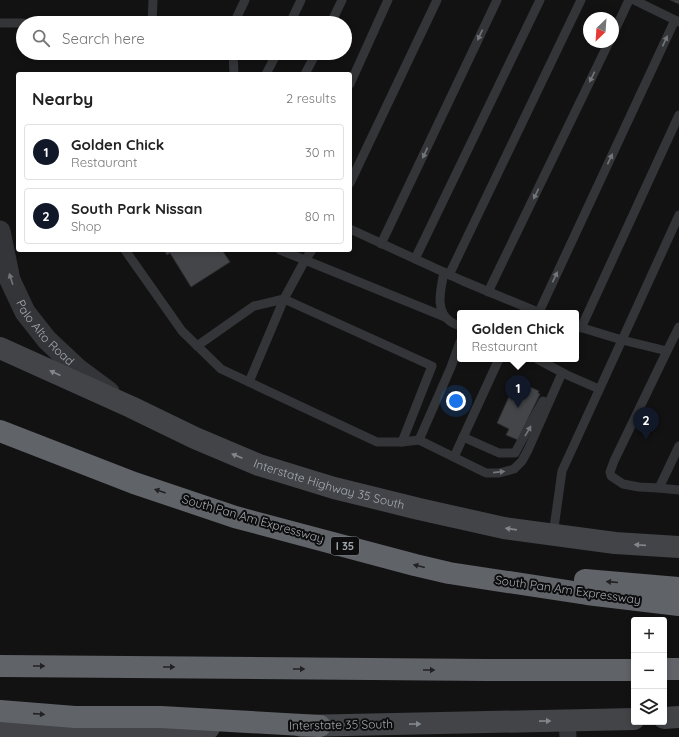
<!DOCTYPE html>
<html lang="en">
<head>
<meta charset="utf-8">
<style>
	:root { --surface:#fff; --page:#f2f2f2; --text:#222; --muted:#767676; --line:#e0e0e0; --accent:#111827 }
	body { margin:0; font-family:Quicksand,sans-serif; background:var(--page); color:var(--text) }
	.controls { position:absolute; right:12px; bottom:12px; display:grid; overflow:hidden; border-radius:4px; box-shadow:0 2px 6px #0003 }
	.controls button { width:36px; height:36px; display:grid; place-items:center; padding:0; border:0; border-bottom:1px solid var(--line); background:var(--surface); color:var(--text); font:20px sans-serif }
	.compass { position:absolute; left:583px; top:12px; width:36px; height:36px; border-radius:50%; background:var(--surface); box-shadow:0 2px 6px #0003; rotate:205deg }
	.you { position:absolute; left:456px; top:401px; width:14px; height:14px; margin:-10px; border:3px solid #fff; border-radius:50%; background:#1a73e8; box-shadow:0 0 0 6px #1a73e833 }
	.badge { display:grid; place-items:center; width:26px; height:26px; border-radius:50%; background:var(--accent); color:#fff; font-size:13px; font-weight:700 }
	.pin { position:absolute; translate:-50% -33px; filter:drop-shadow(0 1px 2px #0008) }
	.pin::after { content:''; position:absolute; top:21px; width:14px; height:12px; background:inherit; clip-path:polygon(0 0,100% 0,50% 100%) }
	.popup { position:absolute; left:457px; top:310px; width:122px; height:52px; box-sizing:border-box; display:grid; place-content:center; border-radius:4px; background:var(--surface); filter:drop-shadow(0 1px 3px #0005); font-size:13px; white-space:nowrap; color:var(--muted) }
	.popup b { font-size:15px; color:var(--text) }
	.popup::after { content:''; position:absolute; left:50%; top:100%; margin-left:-8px; border:8px solid transparent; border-top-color:var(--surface) }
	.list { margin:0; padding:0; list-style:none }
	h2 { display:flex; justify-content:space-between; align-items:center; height:52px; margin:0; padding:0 16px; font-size:17px }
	h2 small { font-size:13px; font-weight:400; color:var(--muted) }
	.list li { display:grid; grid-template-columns:26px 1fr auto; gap:12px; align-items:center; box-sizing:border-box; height:56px; margin:0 8px 8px; padding:0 8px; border:1px solid var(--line); border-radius:4px }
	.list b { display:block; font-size:15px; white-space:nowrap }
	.list p { margin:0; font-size:13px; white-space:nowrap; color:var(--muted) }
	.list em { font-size:13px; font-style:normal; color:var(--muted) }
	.icon { flex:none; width:22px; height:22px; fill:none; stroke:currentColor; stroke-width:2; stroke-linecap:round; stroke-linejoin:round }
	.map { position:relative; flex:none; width:679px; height:737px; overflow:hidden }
	.search { position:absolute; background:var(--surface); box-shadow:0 2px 6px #0003; left:16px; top:16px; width:336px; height:44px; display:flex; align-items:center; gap:10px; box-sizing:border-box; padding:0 14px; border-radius:22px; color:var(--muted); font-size:15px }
	.panel { position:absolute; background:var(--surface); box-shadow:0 2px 6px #0003; left:16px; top:72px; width:336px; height:180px; border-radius:4px }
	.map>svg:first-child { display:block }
	.building { fill:#444548; stroke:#2c2d2f }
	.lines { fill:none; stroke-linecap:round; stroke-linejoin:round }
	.service { stroke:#343538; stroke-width:9 }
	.minor { stroke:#343538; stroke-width:17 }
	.tertiary { stroke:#343538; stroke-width:21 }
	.secondary { stroke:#424448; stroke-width:22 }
	.motorway { stroke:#606368; stroke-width:22 }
	.oneway { fill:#72767b }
	.oneway2 { fill:#82878d }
	.oneway3 { fill:#222224 }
	.labels { text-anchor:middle; stroke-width:4; stroke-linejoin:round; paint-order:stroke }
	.shield { fill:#0d0d0e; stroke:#777c81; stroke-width:1 }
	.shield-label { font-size:11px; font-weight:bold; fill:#a5abb2 }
	.street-label { font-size:12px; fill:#a5abb2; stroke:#0d0d0e }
</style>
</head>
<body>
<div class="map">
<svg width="679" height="737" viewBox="0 0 679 737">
	<rect width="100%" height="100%" fill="#121213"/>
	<g class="building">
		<path d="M670 0H679V4Z"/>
		<path d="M164 250H222L230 262 191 287 170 253 167 255Z"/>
		<path d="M517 379 529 384 528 386 539 391 538 393 540 394 518 440 506 435 509 429 497 423Z"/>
	</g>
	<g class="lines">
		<g class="service">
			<path d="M634 0 679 22"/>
			<path d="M0 23H23"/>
			<path d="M152 23 153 0"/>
			<path d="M234 23 245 0"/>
			<path d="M290 23 301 0"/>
			<path d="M331 23 342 0"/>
			<path d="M613 34 629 0"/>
			<path d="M233 53 234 74"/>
			<path d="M266 74 277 53"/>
			<path d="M305 74 316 53"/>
			<path d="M350 84 388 0"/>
			<path d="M350 183 437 0"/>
			<path d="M350 229 463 281 540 313"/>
			<path d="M381 244 497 0"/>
			<path d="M125 250 182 331 221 369 377 442H402L419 440"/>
			<path d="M280 250 305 260 312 250"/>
			<path d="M415 259 540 0"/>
			<path d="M444 272C441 289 434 311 451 322 454 324 457 325 460 326"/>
			<path d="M449 275 581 0"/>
			<path d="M488 292 609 42"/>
			<path d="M539 312 675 20"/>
			<path d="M576 326 622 340 679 215"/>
			<path d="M581 328 679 115"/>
			<path d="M460 342 451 367 419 440 486 473H499L514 469 522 461 528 450 562 373"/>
			<path d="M197 346 254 306 284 299 305 260 445 317"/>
			<path d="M537 359 567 375 599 389"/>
			<path d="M249 382 284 299 432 366 402 442"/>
			<path d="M463 437 499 453H515L543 401"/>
			<path d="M679 446 659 488 679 490"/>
			<path d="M454 457 499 359"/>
			<path d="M659 488 639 487 623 484 611 476 610 472 614 461 667 351"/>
			<path d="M553 535 562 471 622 340 667 351 679 327"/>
		</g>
		<path class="minor" d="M567 721 568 737"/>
		<path class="tertiary" id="s1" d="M0 231 10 280 25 312 47 340 78 369 109 392"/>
		<g class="secondary">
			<path id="s2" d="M0 348 131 407 195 438 259 465 334 488 419 509 504 528 615 543 679 547"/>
			<path d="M664 718 679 717"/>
			<path d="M301 726 634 719"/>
			<path d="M0 730 162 729 209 728"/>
		</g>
		<g class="motorway">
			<path d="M0 431 134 483 235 517 415 565 449 573 587 594 679 605"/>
			<path d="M585 580 679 588"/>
			<path d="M0 666 487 670H634"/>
			<path d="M664 669H679"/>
			<path d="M0 711 75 717H161L320 726"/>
		</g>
	</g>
	<defs><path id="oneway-solid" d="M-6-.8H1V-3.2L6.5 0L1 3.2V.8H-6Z"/></defs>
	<g class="oneway">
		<use href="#oneway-solid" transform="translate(480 35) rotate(115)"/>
		<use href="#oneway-solid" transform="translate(665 41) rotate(-65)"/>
		<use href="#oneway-solid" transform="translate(592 77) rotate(116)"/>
		<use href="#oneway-solid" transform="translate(425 153) rotate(115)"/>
		<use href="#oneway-solid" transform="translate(610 159) rotate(-65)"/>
		<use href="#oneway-solid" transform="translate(536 194) rotate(116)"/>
		<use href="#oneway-solid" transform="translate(555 277) rotate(-65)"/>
		<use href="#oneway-solid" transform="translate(11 279) rotate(-108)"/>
		<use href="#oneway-solid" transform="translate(528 431) rotate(-60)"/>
		<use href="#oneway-solid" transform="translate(499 472) rotate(-6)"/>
	</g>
	<g class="oneway2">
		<use href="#oneway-solid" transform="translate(55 373) rotate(-156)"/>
		<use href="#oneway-solid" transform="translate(237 456) rotate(-157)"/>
		<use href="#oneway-solid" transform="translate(511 529) rotate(-172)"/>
		<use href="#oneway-solid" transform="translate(640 545) rotate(-176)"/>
		<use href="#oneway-solid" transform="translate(545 721) rotate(-1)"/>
		<use href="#oneway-solid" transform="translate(415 724) rotate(-1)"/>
	</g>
	<g class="oneway3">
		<use href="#oneway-solid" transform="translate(160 491) rotate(-161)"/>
		<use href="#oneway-solid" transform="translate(419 566) rotate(-166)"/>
		<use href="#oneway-solid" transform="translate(612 582) rotate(-175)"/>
		<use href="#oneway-solid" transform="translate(39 666)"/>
		<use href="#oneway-solid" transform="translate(169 667)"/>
		<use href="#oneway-solid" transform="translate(299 669)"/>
		<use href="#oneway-solid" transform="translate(429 670)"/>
		<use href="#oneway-solid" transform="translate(39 714) rotate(4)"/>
	</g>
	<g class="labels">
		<rect class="shield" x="331" y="537" width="28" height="18" rx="3"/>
		<g class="shield-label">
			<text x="345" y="550">I 35</text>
		</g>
		<g class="street-label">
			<text dy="4" stroke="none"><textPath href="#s1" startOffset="114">Palo Alto Road</textPath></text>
			<text dy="4" stroke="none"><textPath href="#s2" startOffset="357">Interstate Highway 35 South</textPath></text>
			<text transform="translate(253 519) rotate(16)" y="4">South Pan Am Expressway</text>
			<text transform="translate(568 590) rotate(8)" y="4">South Pan Am Expressway</text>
			<text transform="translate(341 725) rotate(-1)" y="4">Interstate 35 South</text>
		</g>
	</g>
</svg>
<div class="controls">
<button>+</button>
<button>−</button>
<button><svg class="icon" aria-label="layers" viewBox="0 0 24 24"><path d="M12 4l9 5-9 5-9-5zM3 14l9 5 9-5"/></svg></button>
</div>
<svg class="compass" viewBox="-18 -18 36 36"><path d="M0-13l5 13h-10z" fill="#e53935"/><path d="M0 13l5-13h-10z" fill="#767676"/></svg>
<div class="you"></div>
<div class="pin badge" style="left:518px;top:408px">1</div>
<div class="popup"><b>Golden Chick</b>Restaurant</div>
<div class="pin badge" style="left:646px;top:440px">2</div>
<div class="search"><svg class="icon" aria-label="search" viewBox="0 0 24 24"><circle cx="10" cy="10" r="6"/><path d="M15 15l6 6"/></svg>Search here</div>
<section class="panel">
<h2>Nearby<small>2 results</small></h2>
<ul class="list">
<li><span class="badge">1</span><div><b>Golden Chick</b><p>Restaurant</p></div><em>30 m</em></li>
<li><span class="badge">2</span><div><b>South Park Nissan</b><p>Shop</p></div><em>80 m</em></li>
</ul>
</section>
</div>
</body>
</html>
